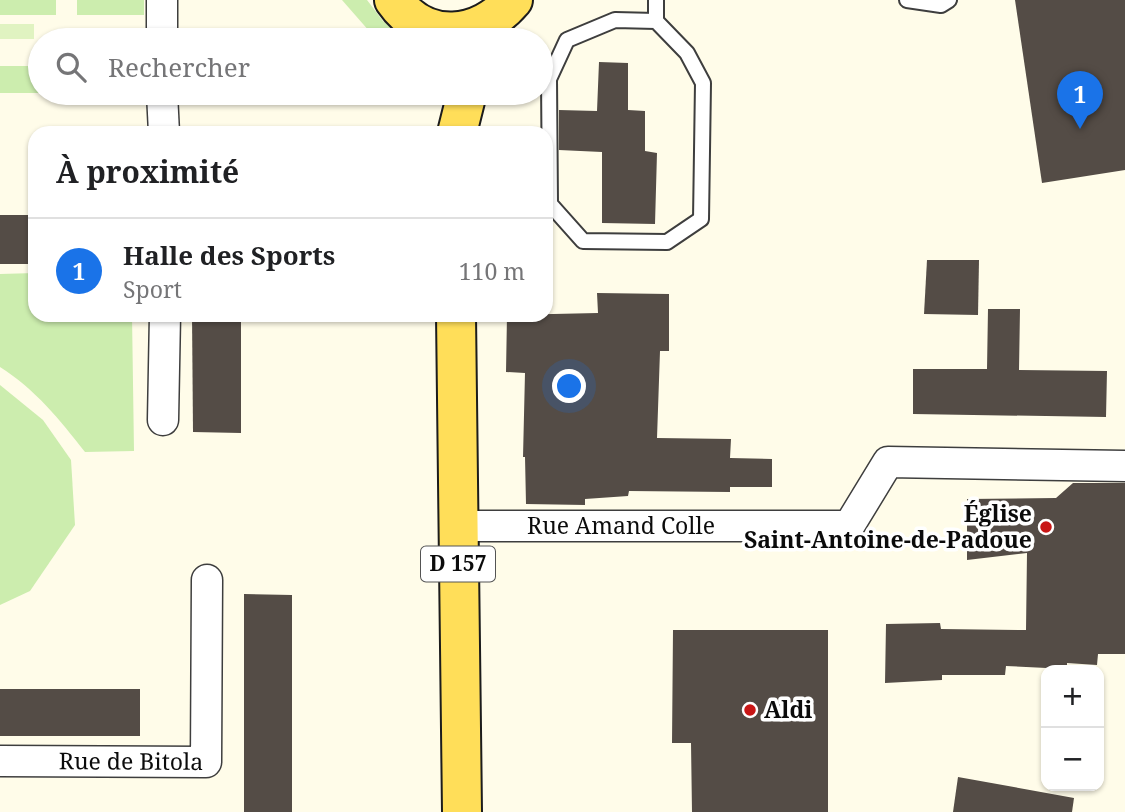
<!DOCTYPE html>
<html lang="fr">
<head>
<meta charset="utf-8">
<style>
	:root { --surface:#fff; --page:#f6f6f6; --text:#202124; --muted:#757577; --line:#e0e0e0; --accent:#1a73e8 }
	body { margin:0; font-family:"Noto Serif",serif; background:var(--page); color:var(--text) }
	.controls { position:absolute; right:21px; bottom:21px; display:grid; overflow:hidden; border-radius:14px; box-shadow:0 2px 5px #0004 }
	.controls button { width:63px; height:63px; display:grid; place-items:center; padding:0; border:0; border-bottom:2px solid var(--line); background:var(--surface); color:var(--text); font:35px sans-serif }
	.you { position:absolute; left:570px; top:387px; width:24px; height:24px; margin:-18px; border:5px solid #fff; border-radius:50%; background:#1a73e8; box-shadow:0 0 0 10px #1a73e833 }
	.badge { display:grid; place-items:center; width:46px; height:46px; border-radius:50%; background:var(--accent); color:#fff; font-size:23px; font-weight:700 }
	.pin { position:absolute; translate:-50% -58px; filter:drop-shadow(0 2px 4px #0008) }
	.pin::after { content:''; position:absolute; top:37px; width:24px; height:21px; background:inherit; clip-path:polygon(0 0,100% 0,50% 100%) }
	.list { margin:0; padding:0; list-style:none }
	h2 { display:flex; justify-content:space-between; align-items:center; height:91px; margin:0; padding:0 28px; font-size:30px }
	h2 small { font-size:23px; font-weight:400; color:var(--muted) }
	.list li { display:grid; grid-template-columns:46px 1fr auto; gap:21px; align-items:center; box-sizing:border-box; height:105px; padding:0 28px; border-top:2px solid var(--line) }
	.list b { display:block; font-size:26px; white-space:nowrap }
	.list p { margin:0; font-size:23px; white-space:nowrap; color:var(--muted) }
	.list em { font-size:23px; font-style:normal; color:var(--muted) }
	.icon { flex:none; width:38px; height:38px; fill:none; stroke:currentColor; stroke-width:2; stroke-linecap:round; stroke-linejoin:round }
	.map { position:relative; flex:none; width:1125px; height:812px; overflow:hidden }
	.search { position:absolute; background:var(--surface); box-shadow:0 2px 5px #0004; left:28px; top:28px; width:525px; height:77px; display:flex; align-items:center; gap:18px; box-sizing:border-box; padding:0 24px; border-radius:38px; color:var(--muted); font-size:26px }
	.panel { position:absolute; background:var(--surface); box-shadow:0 2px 5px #0004; left:28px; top:126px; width:525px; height:196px; border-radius:21px }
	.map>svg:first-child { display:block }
	.green { fill:#ccedae }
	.pitch { fill:#e0f3c1 }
	.building { fill:#544c46 }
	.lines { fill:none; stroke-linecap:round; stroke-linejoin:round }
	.service-casing { stroke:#3e3e3e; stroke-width:18 }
	.minor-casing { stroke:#3e3e3e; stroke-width:33 }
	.primary-casing { stroke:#1c1c1c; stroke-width:42 }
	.service { stroke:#fff; stroke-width:14 }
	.minor { stroke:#fff; stroke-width:30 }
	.primary { stroke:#ffde59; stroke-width:38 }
	.poi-dot { fill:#c81616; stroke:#fff; stroke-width:2.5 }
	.labels { text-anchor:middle; stroke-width:7; stroke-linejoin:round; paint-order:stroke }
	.shield { fill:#fff; stroke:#545454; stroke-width:2 }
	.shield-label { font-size:21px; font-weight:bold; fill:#0b0b0b }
	.poi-label { font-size:23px; font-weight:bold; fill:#0b0b0b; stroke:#fff; text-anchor:end }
	.street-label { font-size:23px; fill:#0b0b0b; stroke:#fff }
</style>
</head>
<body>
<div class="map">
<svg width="1125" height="812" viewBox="0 0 1125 812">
	<rect width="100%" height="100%" fill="#fffce9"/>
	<g class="green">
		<rect x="0" y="0" width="56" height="15"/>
		<rect x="77" y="0" width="67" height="15"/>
		<path d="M342 0H367L383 21 407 40H377Z"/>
		<path d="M0 66H40V93H144H0Z"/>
		<path d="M35 273V315H132L134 451 85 452C60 420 35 389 0 367V274Z"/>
		<path d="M0 385 43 420 71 460 75 525 30 591 0 605Z"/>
	</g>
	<rect class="pitch" x="0" y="24" width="34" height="15"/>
	<g class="building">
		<path d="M1015 0H1125V170L1042 183Z"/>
		<path d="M599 62 628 63V110L645 111V151L657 153 655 224 602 223V152L559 150V110L597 111Z"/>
		<rect x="0" y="215" width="35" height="49"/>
		<path d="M927 260H979L978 315 924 314Z"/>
		<path d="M597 293 669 294V351H660L657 438 731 439 730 458 772 459V487H730V492L629 491 628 496 585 499V505L526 504 525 457H523L525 373 506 372 507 315 598 313Z"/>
		<path d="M988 309H1020L1019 370 1107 371 1106 417 913 414V369H987Z"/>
		<path d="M192 315H241V433L193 432Z"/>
		<path d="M1073 483H1125V654H1098L1097 665 1067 663V669L1006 666 1005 675H942V680L885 683 886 624 940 623 941 629 1026 630 1027 553 967 560V499L1056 498Z"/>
		<path d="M244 594 292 595V812H244Z"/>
		<path d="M673 630H828V812H692L691 743H672Z"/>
		<rect x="0" y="689" width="140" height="47"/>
		<path d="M958 777 1074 798 1072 812H953Z"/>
	</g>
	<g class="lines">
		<defs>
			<g id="service">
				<path d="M656 0V21"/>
				<path d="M907 0 941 5 949 0"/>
				<path d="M615 20 656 21 687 53 703 83 701 219 667 242 583 241 550 204 549 79 567 40Z"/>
			</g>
			<g id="minor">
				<path d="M162 0V40"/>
				<path d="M162 93 164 133"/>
				<path d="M163 420 165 315"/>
				<path id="s1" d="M458 526H849L888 462 1125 466"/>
				<path id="s2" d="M0 761 206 762 207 580"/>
			</g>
			<g id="primary">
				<path d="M394 0C425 45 480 39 513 0"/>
				<path d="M457 133 467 93"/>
				<path d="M456 315 462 812"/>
			</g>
		</defs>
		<use href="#service" class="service-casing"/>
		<use href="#minor" class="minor-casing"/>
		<use href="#primary" class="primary-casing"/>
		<use href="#service" class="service"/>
		<use href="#minor" class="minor"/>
		<use href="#primary" class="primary"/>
	</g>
	<g class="poi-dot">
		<circle cx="1046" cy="527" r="7"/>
		<circle cx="750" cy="710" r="7"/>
	</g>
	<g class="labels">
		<rect class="shield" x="421" y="546.5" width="74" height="35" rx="5"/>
		<g class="shield-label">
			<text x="458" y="571">D 157</text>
		</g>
		<g class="poi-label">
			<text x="1032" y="522">Église<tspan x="1032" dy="26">Saint-Antoine-de-Padoue</tspan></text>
			<text x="764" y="718" text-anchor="start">Aldi</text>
		</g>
		<g class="street-label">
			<text dy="8" stroke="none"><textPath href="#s1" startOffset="163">Rue Amand Colle</textPath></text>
			<text dy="8" stroke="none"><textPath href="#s2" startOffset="131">Rue de Bitola</textPath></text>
		</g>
	</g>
</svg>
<div class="controls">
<button>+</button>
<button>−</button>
</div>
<div class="you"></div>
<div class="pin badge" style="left:1080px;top:129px">1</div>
<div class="search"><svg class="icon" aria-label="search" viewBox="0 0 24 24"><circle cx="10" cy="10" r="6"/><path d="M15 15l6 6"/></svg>Rechercher</div>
<section class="panel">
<h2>À proximité<small></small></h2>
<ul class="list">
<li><span class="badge">1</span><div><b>Halle des Sports</b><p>Sport</p></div><em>110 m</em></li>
</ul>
</section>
</div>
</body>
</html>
